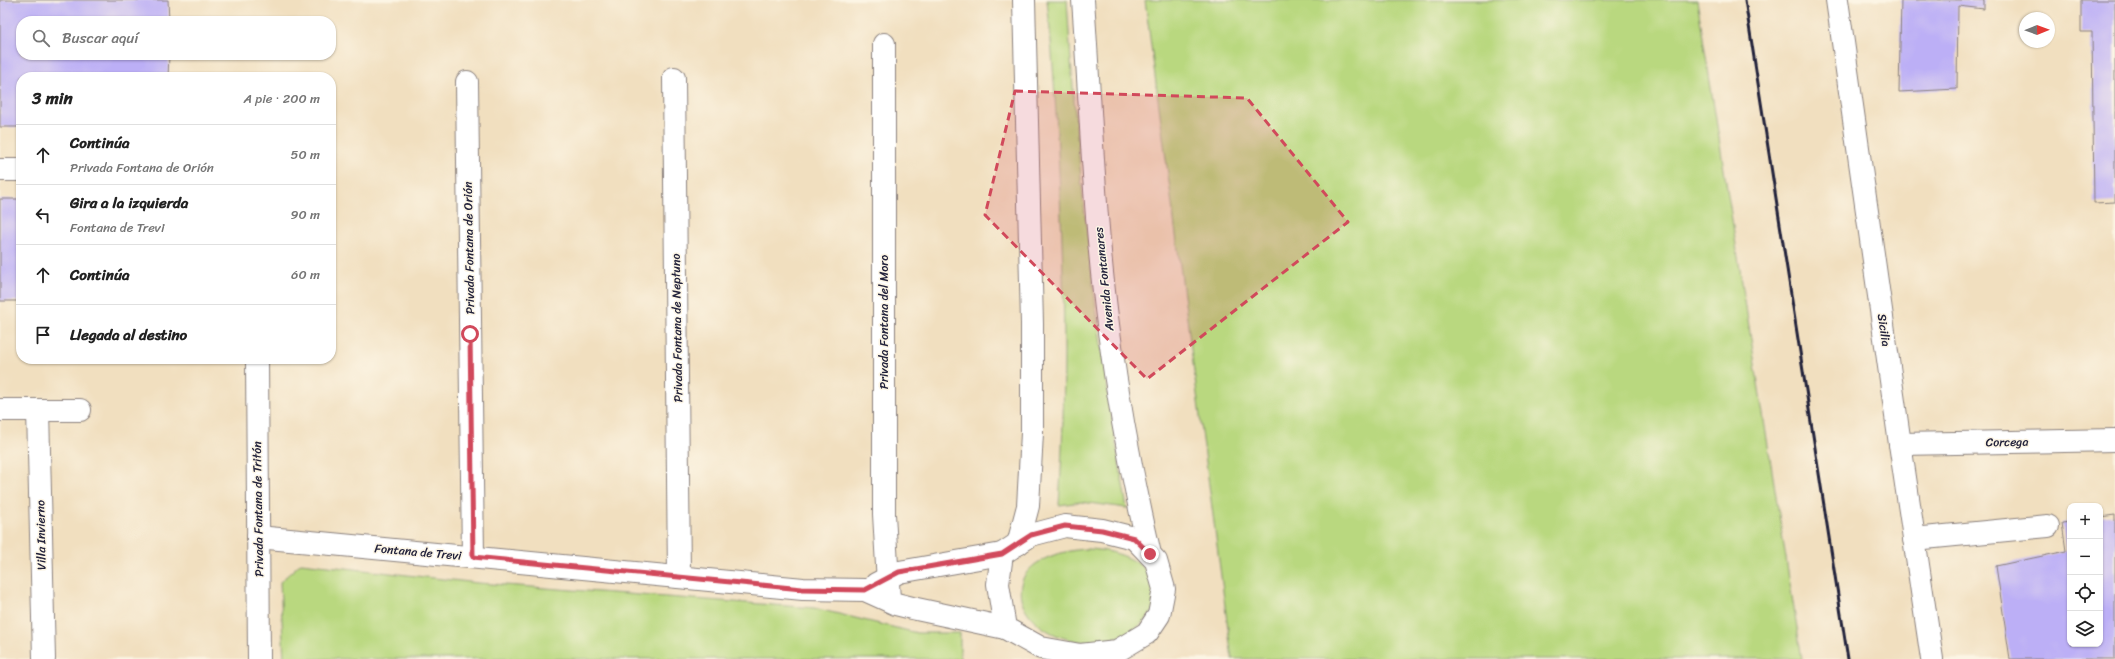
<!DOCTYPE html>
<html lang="es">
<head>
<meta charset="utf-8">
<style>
	:root { --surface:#fff; --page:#f2f2f2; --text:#222; --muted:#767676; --line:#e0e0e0 }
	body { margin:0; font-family:Sriracha,sans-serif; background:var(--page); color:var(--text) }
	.controls { position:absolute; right:12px; bottom:12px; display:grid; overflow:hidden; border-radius:8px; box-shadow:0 1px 3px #0004 }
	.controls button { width:36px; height:36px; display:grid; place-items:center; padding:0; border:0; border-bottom:1px solid var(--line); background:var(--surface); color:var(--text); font:20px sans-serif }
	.compass { position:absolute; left:2019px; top:12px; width:36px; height:36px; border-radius:50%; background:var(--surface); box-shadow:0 1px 3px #0004; rotate:89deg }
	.stop { position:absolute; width:12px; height:12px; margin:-9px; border:3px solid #d1495b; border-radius:50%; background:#fff }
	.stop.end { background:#d1495b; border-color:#fff; box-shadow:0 1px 4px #0008 }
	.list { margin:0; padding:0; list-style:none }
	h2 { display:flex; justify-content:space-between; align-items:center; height:52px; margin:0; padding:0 16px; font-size:17px }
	h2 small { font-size:13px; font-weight:400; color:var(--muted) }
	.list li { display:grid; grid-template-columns:26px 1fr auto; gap:12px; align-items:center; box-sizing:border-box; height:60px; padding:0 16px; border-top:1px solid var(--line) }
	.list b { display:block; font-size:15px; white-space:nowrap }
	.list p { margin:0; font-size:13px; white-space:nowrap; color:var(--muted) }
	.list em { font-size:13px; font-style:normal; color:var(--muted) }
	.icon { flex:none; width:22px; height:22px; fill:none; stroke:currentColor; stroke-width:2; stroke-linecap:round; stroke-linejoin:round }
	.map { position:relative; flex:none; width:2115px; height:659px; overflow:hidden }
	.search { position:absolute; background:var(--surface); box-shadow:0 1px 3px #0004; left:16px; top:16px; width:320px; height:44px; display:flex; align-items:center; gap:10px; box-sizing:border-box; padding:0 14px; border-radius:16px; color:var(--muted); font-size:15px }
	.panel { position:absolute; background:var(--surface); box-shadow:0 1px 3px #0004; left:16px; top:72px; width:320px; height:292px; border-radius:16px }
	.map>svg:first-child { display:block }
	.green { fill:#b9d87f; stroke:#6e7d5d }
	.building { fill:#bcaff6 }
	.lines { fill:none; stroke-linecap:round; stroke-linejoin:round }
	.minor-casing { stroke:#8a807d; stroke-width:24 }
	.minor { stroke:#fff; stroke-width:22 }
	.rail { stroke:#22223b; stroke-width:3 }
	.route { stroke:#d1495b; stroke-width:5 }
	.marked { fill:#d1495b; fill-opacity:0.2; stroke:#d1495b; stroke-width:3; stroke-dasharray:8 5; stroke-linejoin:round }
	.labels { text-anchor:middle; stroke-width:3; stroke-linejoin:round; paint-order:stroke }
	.street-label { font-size:12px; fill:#22223b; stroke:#fcf5e5 }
</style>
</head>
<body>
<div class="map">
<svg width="2115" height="659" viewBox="0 0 2115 659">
	<rect width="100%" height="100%" fill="#fcf5e5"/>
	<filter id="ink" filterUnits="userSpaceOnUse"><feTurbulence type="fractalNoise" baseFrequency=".025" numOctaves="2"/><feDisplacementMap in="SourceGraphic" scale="8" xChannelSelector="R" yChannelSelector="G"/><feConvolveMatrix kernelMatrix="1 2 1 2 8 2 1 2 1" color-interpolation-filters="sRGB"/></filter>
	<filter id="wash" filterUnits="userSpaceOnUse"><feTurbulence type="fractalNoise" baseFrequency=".012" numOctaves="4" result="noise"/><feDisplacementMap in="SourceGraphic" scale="16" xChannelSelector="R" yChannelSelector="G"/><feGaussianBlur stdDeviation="0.9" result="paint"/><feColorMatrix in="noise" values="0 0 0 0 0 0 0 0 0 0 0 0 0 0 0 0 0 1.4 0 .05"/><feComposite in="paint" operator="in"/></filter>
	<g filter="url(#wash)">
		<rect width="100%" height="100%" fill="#f1dfbf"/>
		<g class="green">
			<path d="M1047 0H1067C1077 171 1097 340 1127 508L1081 502 1059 505C1066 401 1065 297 1060 193 1057 129 1054 64 1047 0Z"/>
			<path d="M1145 0H1697L1802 659H1232Z"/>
			<path d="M1084 549C1108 549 1139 556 1153 579 1157 586 1156 599 1157 607 1150 614 1145 621 1138 627 1131 633 1119 637 1110 639 1031 659 968 561 1084 549Z"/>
			<path d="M301 563 478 583 814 608 917 633H960V659H284L280 582Z"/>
		</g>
		<g id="blocks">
			<g class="building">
				<path d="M0 0H168L169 21H21V55H169L168 77H21V127H0Z"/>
				<path d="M1901 0H1984V9L1958 6 1957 89 1899 92Z"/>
				<path d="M2081 0H2115V202L2094 203 2092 32H2081Z"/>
				<rect x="0" y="199" width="21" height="102"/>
				<path d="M2115 515V659H2010L1996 566 2066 551 2062 523 2070 522V644H2100V517Z"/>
			</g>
		</g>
	</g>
	<g filter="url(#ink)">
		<use href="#blocks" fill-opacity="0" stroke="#8a807d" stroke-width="1"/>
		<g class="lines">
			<defs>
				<g id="minor">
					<path d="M1083 0C1091 110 1094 222 1109 332 1119 406 1133 481 1150 554"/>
					<path d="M1837 0 1900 444 1932 659"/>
					<path d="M884 44V514L889 600"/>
					<path d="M674 78 679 577"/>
					<path d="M467 82 473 557"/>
					<path d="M0 170H21"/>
					<path d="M257 359 259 659"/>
					<path d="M0 410H80"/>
					<path d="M38 410 44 659"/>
					<path d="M1900 444 2115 440"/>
					<path d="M1065 526 1102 530 1134 538 1156 561 1164 589 1159 615 1147 633 1117 651 1080 655 1041 648 1005 628 998 584 1002 554 1031 535Z"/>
					<path d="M258 537 803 589 865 590 896 604 912 608 1005 628"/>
					<path d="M1914 539 2048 526"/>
					<path d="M1018 544 1028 506 1032 433V324L1024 0"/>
					<path d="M876 584 899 572 1002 554"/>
				</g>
			</defs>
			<use href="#minor" class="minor-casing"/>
			<use href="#minor" class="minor"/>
			<path class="rail" d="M1745 0 1848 659"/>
		</g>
	</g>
	<g class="lines" filter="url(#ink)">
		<path class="route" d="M470 334 473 557 802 589 865 590 899 572 1002 554 1031 535 1065 526 1102 530 1134 538 1150 554"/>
	</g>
	<path class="marked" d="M1015 91 1247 98 1348 222 1147 379 985 215Z"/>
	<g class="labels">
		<g class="street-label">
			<text transform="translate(469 248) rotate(-91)" y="4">Privada Fontana de Orión</text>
			<text transform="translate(1104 279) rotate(-96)" y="4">Avenida Fontanares</text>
			<text transform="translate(884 322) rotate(-90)" y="4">Privada Fontana del Moro</text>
			<text transform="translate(677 328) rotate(-91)" y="4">Privada Fontana de Neptuno</text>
			<text transform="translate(1884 330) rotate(82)" y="4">Sicilia</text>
			<text transform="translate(2007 442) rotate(-1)" y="4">Corcega</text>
			<text transform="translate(258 509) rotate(-91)" y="4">Privada Fontana de Tritón</text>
			<text transform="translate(41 535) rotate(-91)" y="4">Villa Invierno</text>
			<text transform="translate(418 552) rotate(5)" y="4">Fontana de Trevi</text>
		</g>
	</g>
</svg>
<div class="controls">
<button>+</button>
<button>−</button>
<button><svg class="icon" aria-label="locate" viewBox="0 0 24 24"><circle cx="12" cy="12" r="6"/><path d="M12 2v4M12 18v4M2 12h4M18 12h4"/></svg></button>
<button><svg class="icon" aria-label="layers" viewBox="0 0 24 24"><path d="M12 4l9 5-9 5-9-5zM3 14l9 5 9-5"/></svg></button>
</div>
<svg class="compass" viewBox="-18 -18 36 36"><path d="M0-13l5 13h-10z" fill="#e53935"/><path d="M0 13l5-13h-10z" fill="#767676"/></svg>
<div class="stop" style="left:470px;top:334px"></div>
<div class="stop end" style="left:1150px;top:554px"></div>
<div class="search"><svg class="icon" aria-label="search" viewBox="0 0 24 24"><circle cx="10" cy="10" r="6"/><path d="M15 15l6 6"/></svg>Buscar aquí</div>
<section class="panel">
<h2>3 min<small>A pie · 200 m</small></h2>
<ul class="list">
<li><svg class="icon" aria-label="ahead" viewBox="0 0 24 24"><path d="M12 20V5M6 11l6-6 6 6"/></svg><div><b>Continúa</b><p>Privada Fontana de Orión</p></div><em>50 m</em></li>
<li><svg class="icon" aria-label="left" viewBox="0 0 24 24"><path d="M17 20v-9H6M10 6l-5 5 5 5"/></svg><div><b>Gira a la izquierda</b><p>Fontana de Trevi</p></div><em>90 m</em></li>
<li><svg class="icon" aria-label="ahead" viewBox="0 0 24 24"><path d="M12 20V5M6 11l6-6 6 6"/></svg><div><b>Continúa</b></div><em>60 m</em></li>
<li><svg class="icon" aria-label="arrive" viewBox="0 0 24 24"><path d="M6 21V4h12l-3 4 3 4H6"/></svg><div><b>Llegada al destino</b></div></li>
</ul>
</section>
</div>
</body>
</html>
